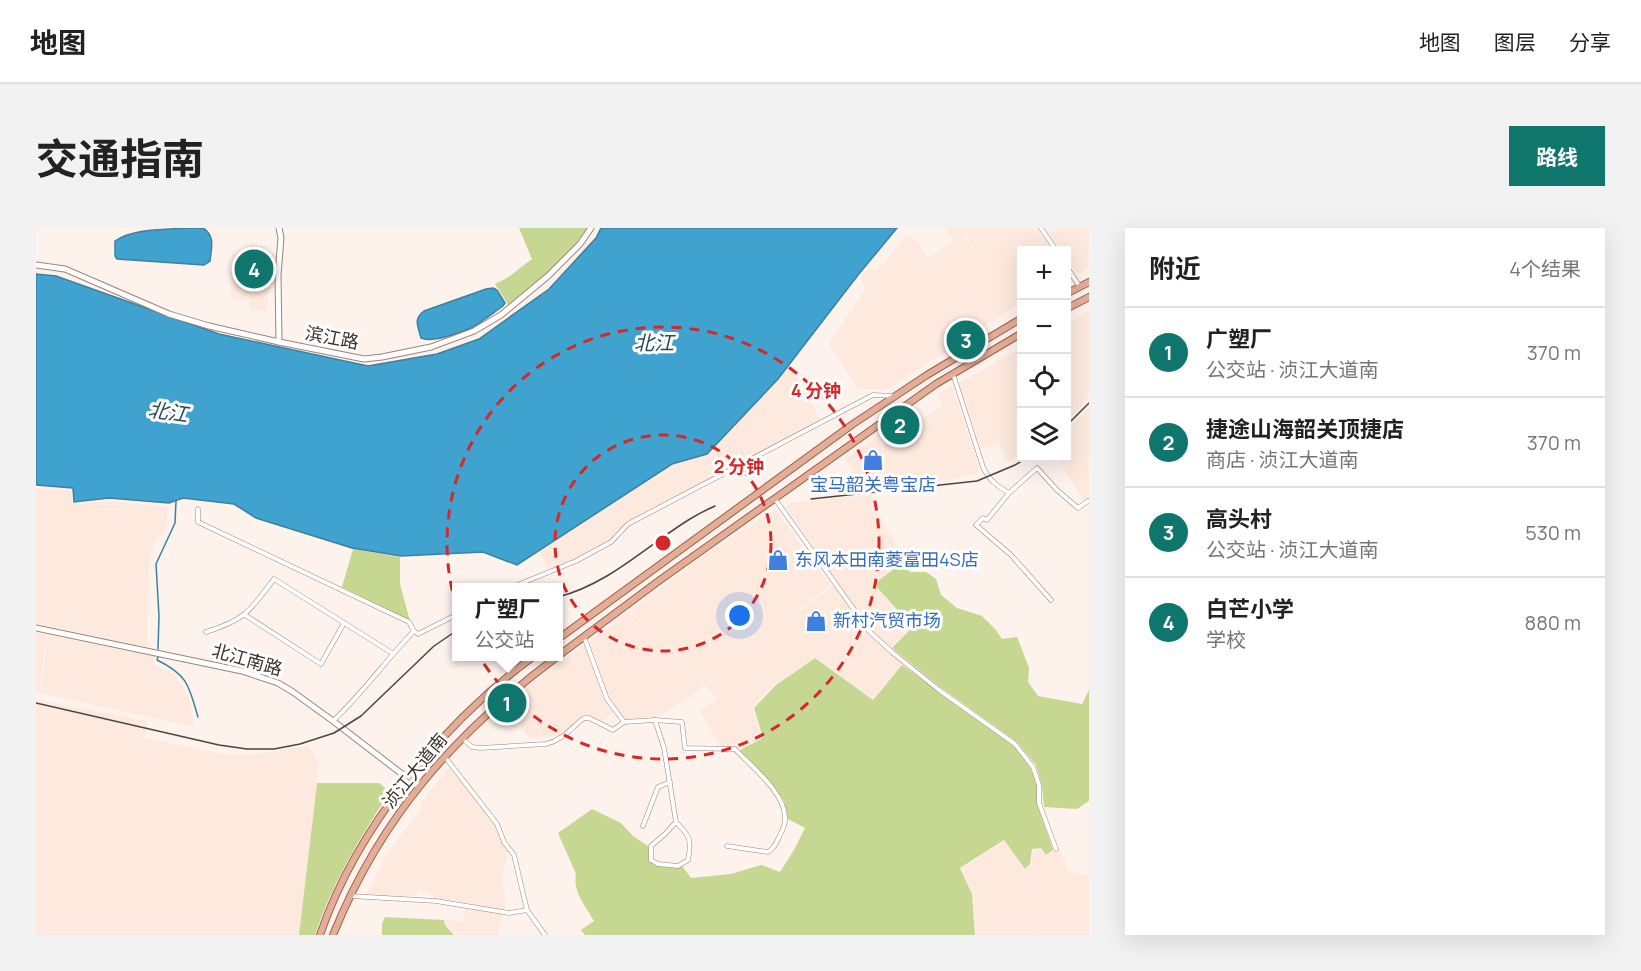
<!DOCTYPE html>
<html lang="zh">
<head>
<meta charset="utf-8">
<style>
	:root { --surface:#fff; --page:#f2f2f2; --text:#222; --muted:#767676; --line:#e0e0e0; --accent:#0f766e }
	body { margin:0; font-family:Manrope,"Noto Sans SC",sans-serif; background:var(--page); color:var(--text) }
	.controls { position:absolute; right:18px; top:18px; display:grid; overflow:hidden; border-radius:0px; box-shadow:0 6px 24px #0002 }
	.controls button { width:54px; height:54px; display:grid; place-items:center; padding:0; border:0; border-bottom:2px solid var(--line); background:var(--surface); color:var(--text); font:30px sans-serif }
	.you { position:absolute; left:704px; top:388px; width:21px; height:21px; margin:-15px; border:4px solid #fff; border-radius:50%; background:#1a73e8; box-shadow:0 0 0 9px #1a73e833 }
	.badge { display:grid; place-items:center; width:39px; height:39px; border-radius:50%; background:var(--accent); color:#fff; font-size:20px; font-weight:700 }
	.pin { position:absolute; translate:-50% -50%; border:3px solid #fff; box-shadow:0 2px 6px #0006 }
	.popup { position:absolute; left:416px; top:355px; width:111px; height:78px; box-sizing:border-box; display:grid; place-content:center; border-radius:0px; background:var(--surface); filter:drop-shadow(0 2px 4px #0005); font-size:20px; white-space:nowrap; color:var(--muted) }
	.popup b { font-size:22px; color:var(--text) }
	.popup::after { content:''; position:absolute; left:50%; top:100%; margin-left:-12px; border:12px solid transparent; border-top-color:var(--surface) }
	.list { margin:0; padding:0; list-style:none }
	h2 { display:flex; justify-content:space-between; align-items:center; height:78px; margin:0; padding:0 24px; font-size:26px }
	h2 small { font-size:20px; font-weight:400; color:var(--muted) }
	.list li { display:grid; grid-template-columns:39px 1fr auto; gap:18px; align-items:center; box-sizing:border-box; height:90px; padding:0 24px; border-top:2px solid var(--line) }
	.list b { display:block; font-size:22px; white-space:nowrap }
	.list p { margin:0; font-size:20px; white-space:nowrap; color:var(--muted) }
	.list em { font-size:20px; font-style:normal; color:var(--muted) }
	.icon { flex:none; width:33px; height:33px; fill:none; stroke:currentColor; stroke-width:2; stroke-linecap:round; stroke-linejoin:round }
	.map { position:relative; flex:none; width:1053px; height:707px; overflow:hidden; border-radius:0px }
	header { display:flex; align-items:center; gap:36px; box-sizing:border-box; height:84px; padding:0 30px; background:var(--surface); border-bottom:2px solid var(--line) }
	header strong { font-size:28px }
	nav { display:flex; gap:33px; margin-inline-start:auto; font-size:21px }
	.intro { display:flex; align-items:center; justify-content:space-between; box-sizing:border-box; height:144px; padding:0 36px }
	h1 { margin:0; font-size:42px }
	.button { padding:15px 27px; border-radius:0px; background:var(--accent); color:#fff; font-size:21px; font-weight:700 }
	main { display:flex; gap:36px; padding:0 36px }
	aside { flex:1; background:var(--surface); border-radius:0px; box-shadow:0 6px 24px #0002 }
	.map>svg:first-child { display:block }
	.built { fill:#fee9de }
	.green { fill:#c6d791 }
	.water { fill:#3fa2cf; stroke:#3e809e; stroke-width:1.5 }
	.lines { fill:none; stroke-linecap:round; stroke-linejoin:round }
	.stream { stroke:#3e809e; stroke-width:1.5 }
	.street-casing { stroke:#9e8478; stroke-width:5 }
	.secondary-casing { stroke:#9e8478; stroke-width:7 }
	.primary-casing { stroke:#9c5e45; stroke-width:8 }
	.street { stroke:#fff; stroke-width:4 }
	.secondary { stroke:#fff; stroke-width:5 }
	.primary { stroke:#e3ad98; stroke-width:6 }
	.rail { stroke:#4f443e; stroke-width:1.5 }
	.ring { fill:none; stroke:#d62828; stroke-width:3; stroke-dasharray:10 8 }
	.labels { text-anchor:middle; stroke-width:6; stroke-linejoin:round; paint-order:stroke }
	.street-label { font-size:18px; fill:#3a302a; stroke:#fff }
	.shop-label { font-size:18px; fill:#366cbe; stroke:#fff; text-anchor:start }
	.water-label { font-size:20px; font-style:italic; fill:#224b5f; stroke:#fff }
	.centre { fill:#d62828; stroke:#fff; stroke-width:3 }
	.ring-label { font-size:18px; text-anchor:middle; font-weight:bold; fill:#d62828; stroke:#fff; stroke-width:6; stroke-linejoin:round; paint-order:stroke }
</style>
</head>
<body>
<header>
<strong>地图</strong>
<nav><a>地图</a><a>图层</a><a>分享</a></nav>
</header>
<div class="intro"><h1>交通指南</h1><a class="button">路线</a></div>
<main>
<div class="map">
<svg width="1053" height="707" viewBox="0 0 1053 707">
	<rect width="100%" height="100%" fill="#fdf2ec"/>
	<g class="built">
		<path d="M909 0H936L927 7 949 37 929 6 938 0H1000L1016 22H986L985 75 965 87 853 161H822L793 116 830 60 825 50 833 41 842 42 871 7 880 12 892 30 917 14 957 73Z"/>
		<path d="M1023 0H1053V40L1041 46 1031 31 1030 22H1025L1013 5Z"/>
		<path d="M214 17 230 18V26L241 27 240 56H232L231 83H213V72H195L196 26H214Z"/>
		<path d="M1053 83V169L1031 193V95Z"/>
		<path d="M985 120V227L973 234 962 216 945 221 923 155Z"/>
		<path d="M753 137 785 192 591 294 577 310 545 327 533 305 637 237 672 226 742 152Z"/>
		<path d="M916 157 944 243 915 252 886 255 856 256 846 218 907 177 901 168Z"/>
		<path d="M1053 180V270L1048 273 1020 230H1030L1031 203Z"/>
		<path d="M839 210 845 218 855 256 827 258 809 231Z"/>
		<path d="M0 260 35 262 36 276 73 273 132 279 131 299 118 315 113 336 111 419 0 395Z"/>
		<path d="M836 267 837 280 870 332 838 356 876 399 855 420 869 433 836 471 779 429 739 456 716 479 726 510 706 520 685 519 664 483 682 471 654 441 668 457 650 472 622 488 589 492 573 469 553 414 594 383 644 431 645 430 595 382 670 327 739 281 794 357 758 386 759 387 802 354 750 279 755 275Z"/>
		<path d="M532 305 545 328 511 342 503 324Z"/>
		<path d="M0 404 11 407 3 466 0 465Z"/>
		<path d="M12 407 119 428 118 436 137 446 146 457 153 469 158 499 4 465Z"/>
		<path d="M550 416 568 473 577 485 565 494 555 487 548 486 525 507 495 510 490 506 468 476Z"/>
		<path d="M0 472 112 493 109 508 92 506 186 526H220L272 518 283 535 263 707H0Z"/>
		<path d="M412 540 416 543 415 545 424 552 461 601 472 626 466 650 469 665V682L403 670 383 661 380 668 331 667 349 630 358 616 386 581 384 577Z"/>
		<path d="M968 613 989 641 995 636 997 622 1004 620 1010 628 1017 623 1024 621 1032 644 1053 647V707H998L994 695 997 707H940L937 665 925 641Z"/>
		<path d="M430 678 467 685 462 707H420L410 697 409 691 427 694Z"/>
	</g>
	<g class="green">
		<path d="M483 0H551C531 31 501 54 473 78L459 56 471 50 496 31Z"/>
		<path d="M200 29 227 31 226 50 199 48Z"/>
		<path d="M317 321 364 329V356L374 393 306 359Z"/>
		<path d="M866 335 874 344H890L900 351 905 367 921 380 946 388 960 402 966 411 981 409 993 440 992 454 1002 468 1046 476 1053 462V573L1041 581 1008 579 1006 558 1000 537 981 514 904 459 856 420 877 399 838 356Z"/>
		<path d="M779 430 837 472 866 437 977 517 995 541 1002 559V579L1017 622 1010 627 1005 620 996 621 994 636 989 641 968 612 924 640 936 666 939 707H549L545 702 558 693C550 679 536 663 540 646L522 605 556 581 585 595 597 608 612 618 614 633 642 640 646 638 655 650 695 646 725 637 744 644 758 622 769 600 752 591 748 573 736 557 704 522 727 510 718 480 740 457Z"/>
		<path d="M281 555H343L354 564C324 609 296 656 279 707H263Z"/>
		<path d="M349 689 408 692 409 697 418 707H346V696Z"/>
	</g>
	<g class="water">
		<path d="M151 0H167C180 8 175 21 174 33L168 37 81 31 79 28V13C98 0 128 2 151 0Z"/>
		<path d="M565 0H861L822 47 742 151 671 226 636 236 481 337 447 324 365 328 316 320 220 290 198 276 147 270 133 275 73 270 38 274 37 260 0 257V46L20 48 183 106 332 138 401 126 443 111 513 61 560 10Z"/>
		<path d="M457 60 461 62 469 75 467 78C457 85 446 94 435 100 424 105 396 115 385 110 382 98 377 91 388 83L450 61Z"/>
	</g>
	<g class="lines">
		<g class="stream">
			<path d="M122 421 123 388 120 336 139 295 140 273"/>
			<path d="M122 429 121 432C152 447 153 458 162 489"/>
		</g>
		<defs>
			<g id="street">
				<path d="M1005 0 1020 22"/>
				<path d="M1030 38 1044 59"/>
				<path d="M917 146 947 239C953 252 961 258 973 265"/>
				<path d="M739 271 834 404 857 425 903 462 979 516 997 539 1003 557V575L1020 621"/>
				<path d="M162 281V294L373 394 378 403"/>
				<path d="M474 360 540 333 575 314 592 296 837 167 858 168"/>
				<path d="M1015 372 975 327 940 297 947 290 951 292 973 265 1001 240 1021 262 1042 280 1052 273"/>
				<path d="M209 387 285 436 308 395"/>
				<path d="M170 404C209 392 214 383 238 351L356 425"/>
				<path d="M548 409 571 471 588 494 619 492 646 494 649 520 699 521C715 538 751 566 749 592 749 597 747 601 745 605 741 613 739 620 732 624L691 618"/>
				<path d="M619 492 628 520 640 594 629 606 615 618V632L622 636 642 638 652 632C656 612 654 608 640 594"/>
				<path d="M297 493C327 465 350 432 378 403L382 406 420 387"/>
				<path d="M427 511 436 519 444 520 510 516C527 512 535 500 548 490H553L577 502 588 494"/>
				<path d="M409 529 461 596 468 614 478 627 491 682 509 707"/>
				<path d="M607 598 622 559 634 554"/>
				<path d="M315 668 400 673 473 685 491 682"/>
			</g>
			<g id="secondary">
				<path d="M0 37 29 41 133 86 173 98 243 114 328 131 346 129 395 119 438 103 465 87 512 48 544 16 555 0"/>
				<path d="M243 114 242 47 245 10 243 0"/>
				<path d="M0 400 206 443 242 455 257 464 297 493 383 559"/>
			</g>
			<g id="primary">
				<path d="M1030 66 1053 54"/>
				<path d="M1030 81 1053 69"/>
				<path d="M522 411 817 196 891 147 986 90"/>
				<path d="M522 428 624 352 900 156 986 105"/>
				<path d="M284 707C321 599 407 495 498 428"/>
				<path d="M297 707C345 588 419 505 522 428"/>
			</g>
		</defs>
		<use href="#street" class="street-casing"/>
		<use href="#secondary" class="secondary-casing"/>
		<use href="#primary" class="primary-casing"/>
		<use href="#street" class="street"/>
		<use href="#secondary" class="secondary"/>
		<use href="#primary" class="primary"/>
		<g class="rail">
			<path d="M1030 198 1053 175"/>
			<path d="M775 271 941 253 979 237 991 230"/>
			<path d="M522 369C573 356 610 318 654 291 662 286 670 282 679 278"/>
			<path d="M0 475 183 517 211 521H238L264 516 298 505 325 488 398 418 420 403"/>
		</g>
	</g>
	<g class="ring">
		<circle cx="627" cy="315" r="108"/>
		<circle cx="627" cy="315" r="216"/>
	</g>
	<defs>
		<symbol id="shop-bare" viewBox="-9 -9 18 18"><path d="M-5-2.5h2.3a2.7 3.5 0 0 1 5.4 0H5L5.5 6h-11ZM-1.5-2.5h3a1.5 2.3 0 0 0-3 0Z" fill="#3f7fe0" stroke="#fff" stroke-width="2.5" paint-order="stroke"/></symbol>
	</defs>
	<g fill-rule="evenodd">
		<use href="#shop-bare" x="822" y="217" width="30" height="30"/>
		<use href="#shop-bare" x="727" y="317" width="30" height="30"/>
		<use href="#shop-bare" x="765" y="378" width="30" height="30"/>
	</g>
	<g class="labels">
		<g class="street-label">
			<text transform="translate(296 110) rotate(11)" y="6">滨江路</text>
			<text transform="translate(211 432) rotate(16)" y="6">北江南路</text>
			<text transform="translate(379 543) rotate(-51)" y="6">浈江大道南</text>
		</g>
		<g class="shop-label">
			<text x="837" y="263" text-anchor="middle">宝马韶关粤宝店</text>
			<text x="759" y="338">东风本田南菱富田4S店</text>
			<text x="797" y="399">新村汽贸市场</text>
		</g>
		<g class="water-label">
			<text x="618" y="122">北江</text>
			<text transform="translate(132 184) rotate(8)" y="7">北江</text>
		</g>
	</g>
	<circle cx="627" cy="315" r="9" class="centre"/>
	<g class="ring-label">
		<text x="780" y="169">4 分钟</text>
		<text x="703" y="245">2 分钟</text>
	</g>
</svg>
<div class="controls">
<button>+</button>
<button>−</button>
<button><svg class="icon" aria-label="locate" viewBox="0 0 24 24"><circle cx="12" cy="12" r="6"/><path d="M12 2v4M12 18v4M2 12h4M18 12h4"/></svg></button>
<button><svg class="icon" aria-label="layers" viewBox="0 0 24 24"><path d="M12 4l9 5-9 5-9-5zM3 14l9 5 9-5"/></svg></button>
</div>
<div class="you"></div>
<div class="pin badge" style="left:471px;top:475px">1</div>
<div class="popup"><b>广塑厂</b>公交站</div>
<div class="pin badge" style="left:864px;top:197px">2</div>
<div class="pin badge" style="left:930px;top:112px">3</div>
<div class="pin badge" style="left:218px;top:41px">4</div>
</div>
<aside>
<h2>附近<small>4个结果</small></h2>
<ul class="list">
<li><span class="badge">1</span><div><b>广塑厂</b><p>公交站 · 浈江大道南</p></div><em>370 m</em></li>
<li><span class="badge">2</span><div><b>捷途山海韶关顶捷店</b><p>商店 · 浈江大道南</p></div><em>370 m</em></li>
<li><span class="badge">3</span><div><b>高头村</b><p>公交站 · 浈江大道南</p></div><em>530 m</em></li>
<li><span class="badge">4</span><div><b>白芒小学</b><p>学校</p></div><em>880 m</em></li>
</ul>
</aside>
</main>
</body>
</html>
